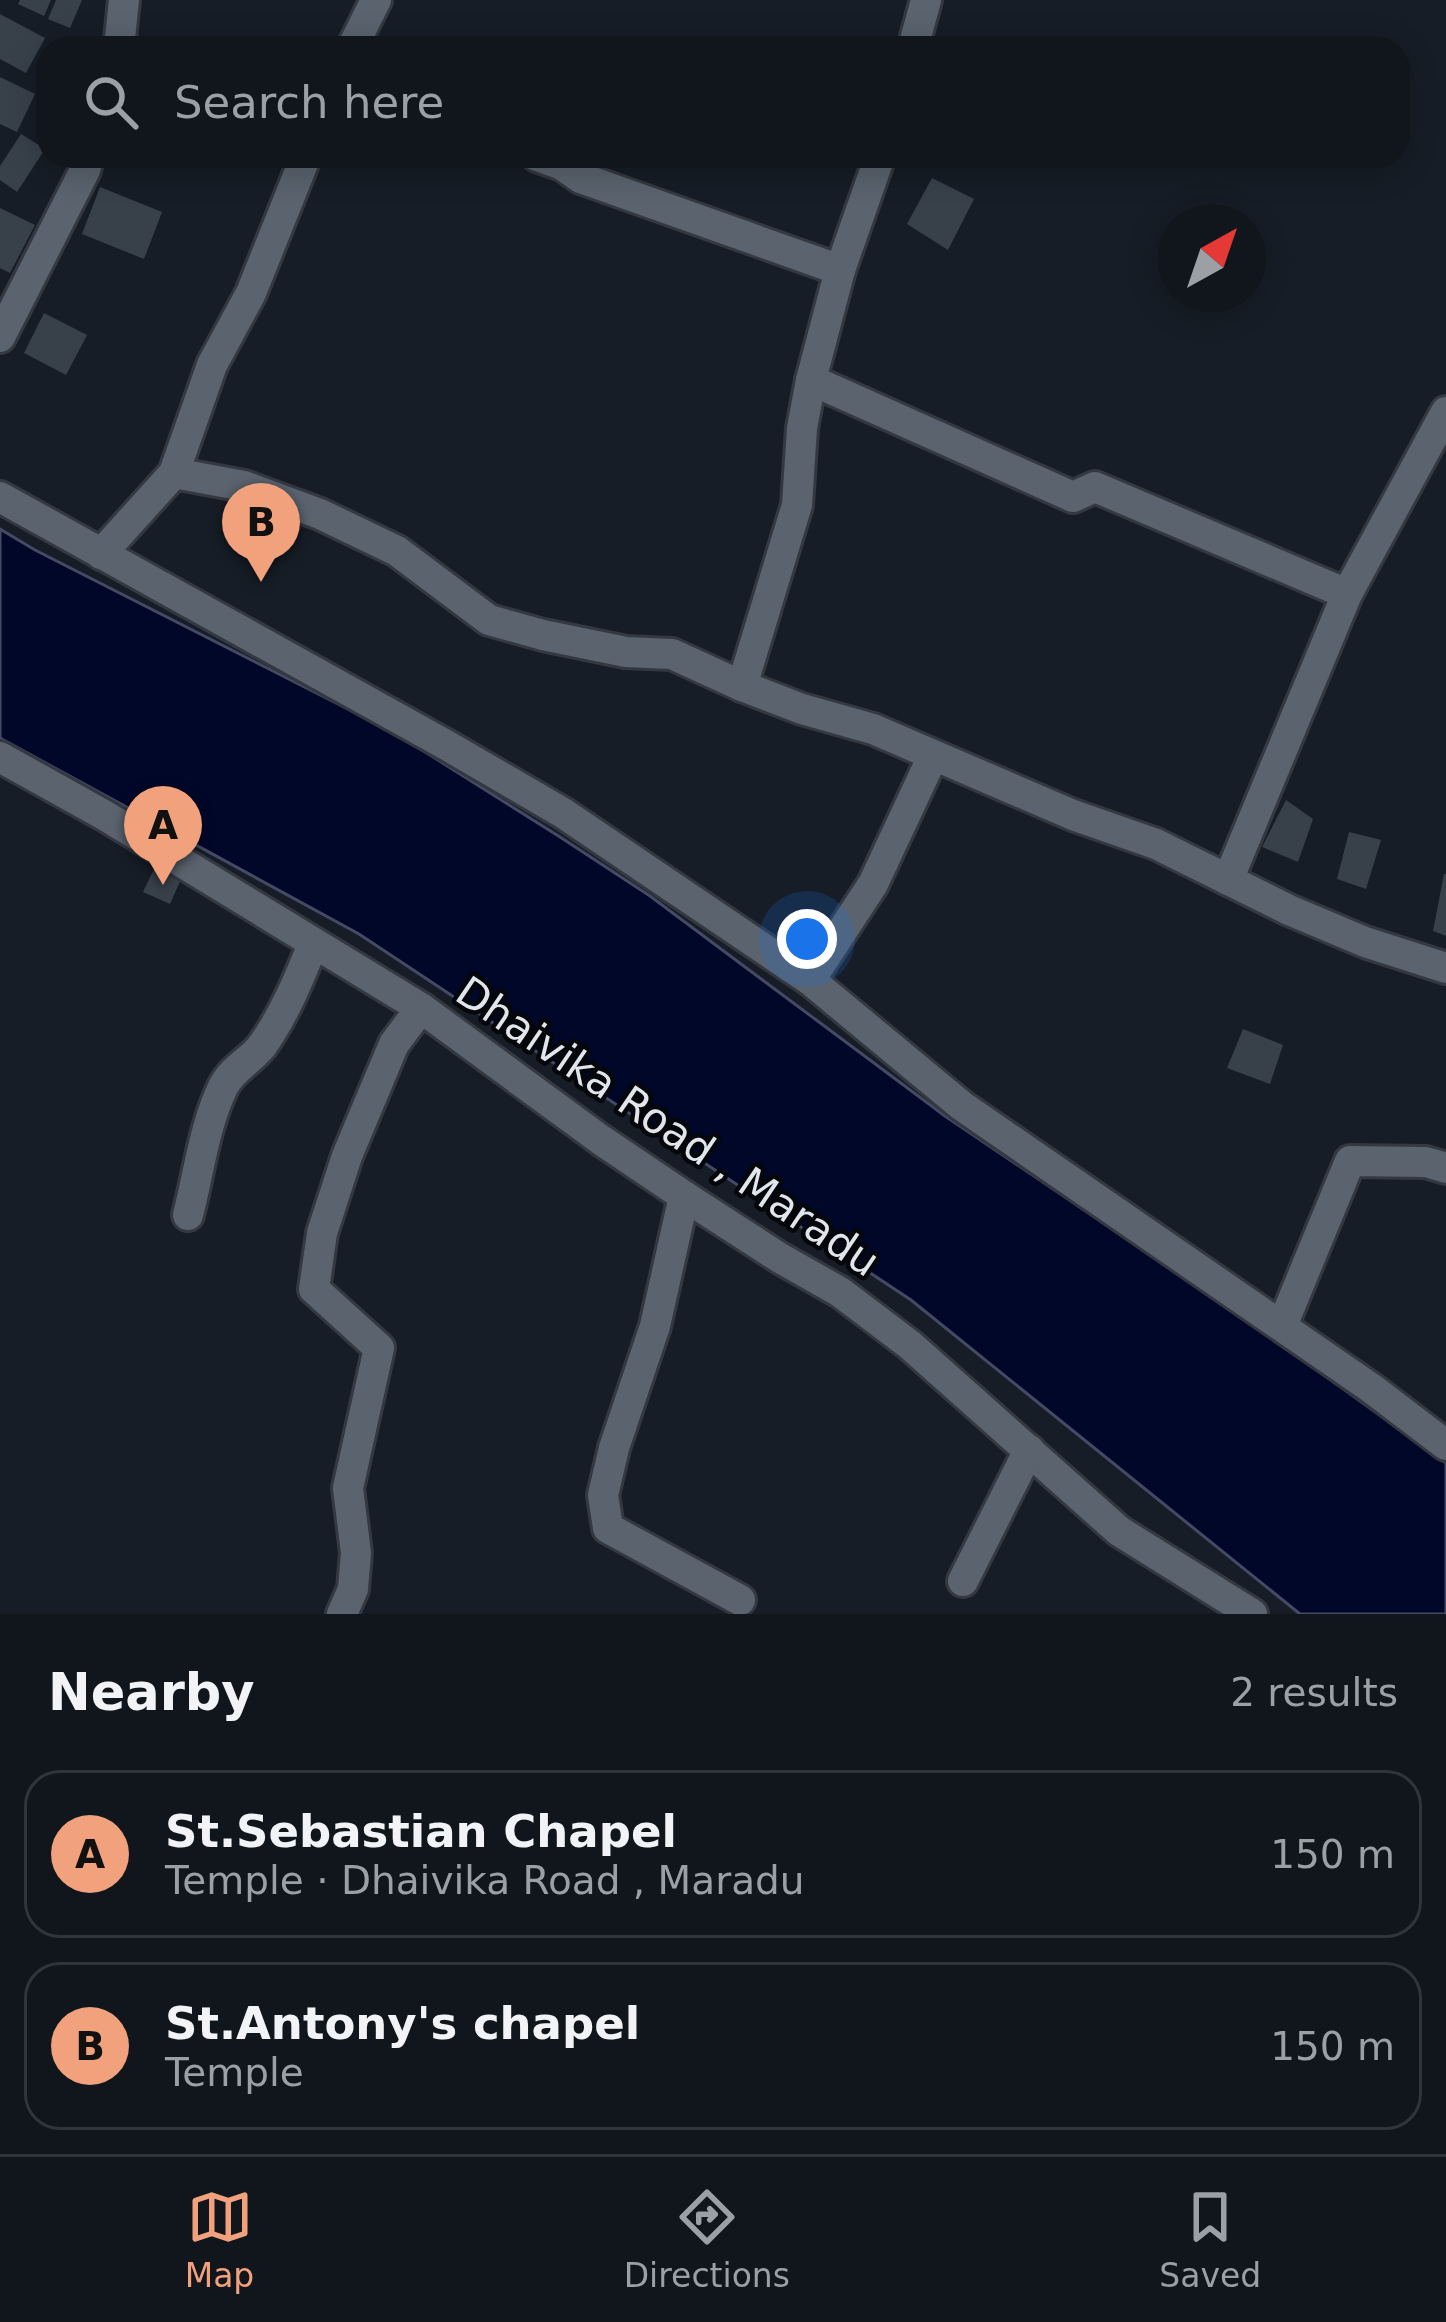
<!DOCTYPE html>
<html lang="en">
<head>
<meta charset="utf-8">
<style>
	:root { --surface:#10161c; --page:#191f25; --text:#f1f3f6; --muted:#9c9fa3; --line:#30353b; --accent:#f1a17c }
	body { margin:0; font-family:"DejaVu Sans",sans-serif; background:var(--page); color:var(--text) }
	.compass { position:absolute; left:1158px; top:204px; width:108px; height:108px; border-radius:50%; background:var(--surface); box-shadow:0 6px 30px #0003; rotate:40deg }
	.you { position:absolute; left:807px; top:939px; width:42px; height:42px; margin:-30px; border:9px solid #fff; border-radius:50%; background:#1a73e8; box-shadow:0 0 0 18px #1a73e833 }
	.badge { display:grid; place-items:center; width:78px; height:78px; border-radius:50%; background:var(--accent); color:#111; font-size:39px; font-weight:700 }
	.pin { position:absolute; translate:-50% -99px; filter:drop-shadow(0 3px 6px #0008) }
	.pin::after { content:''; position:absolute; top:63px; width:42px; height:36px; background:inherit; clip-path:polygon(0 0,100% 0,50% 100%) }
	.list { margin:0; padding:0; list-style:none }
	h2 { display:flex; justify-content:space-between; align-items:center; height:156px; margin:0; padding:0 48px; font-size:51px }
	h2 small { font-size:39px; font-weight:400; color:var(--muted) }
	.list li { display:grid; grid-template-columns:78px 1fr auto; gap:36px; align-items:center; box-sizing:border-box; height:168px; margin:0 24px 24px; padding:0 24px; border:3px solid var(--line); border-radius:36px }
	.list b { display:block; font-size:45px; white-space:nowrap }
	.list p { margin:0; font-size:39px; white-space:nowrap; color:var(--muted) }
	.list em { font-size:39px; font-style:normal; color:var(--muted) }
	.icon { flex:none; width:66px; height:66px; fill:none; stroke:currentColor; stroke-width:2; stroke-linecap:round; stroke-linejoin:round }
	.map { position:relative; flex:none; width:1446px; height:1614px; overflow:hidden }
	.search { position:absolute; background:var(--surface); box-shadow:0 6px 30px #0003; left:36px; right:36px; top:36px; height:132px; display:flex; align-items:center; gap:30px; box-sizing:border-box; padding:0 42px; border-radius:36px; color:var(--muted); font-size:45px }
	.sheet { height:540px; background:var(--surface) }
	nav { display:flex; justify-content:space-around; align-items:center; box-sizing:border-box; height:168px; border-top:3px solid var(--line); background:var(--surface); font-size:33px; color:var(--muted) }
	nav a { display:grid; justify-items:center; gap:6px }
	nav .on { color:var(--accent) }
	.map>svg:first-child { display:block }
	.water { fill:#000729; stroke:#444a64; stroke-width:3 }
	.building { fill:#38404a }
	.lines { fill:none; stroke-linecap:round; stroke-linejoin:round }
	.minor-casing { stroke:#343840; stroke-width:36 }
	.minor { stroke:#5a636e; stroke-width:30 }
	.labels { text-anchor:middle; stroke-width:9; stroke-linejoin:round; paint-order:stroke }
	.street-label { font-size:42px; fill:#e1e6ed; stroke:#05070b }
</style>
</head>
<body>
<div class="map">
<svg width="1446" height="1614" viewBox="0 0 1446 1614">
	<rect width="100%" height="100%" fill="#161d26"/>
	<path class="water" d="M0 529 35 550 395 733 560 837 650 896 945 1116 1263 1331 1446 1463V1614H1300L911 1300 359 934 0 738Z"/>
	<g class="building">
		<path d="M20 0H51L44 16 18 4Z"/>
		<path d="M56 0H82L70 28 48 19Z"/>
		<path d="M0 14 45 38 26 73 0 59Z"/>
		<path d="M0 77 35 94 17 132 0 124Z"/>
		<path d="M21 134 45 149 17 192 0 180V166Z"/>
		<path d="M932 178 974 199 948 250 907 224Z"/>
		<path d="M100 187 162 212 144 259 82 234Z"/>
		<path d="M0 208 35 225 10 273 0 268Z"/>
		<path d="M44 313 87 335 66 375 24 353Z"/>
		<path d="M1286 800 1313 819 1298 862 1262 847Z"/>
		<path d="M1349 832 1381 840 1366 889 1337 879Z"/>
		<path d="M156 865 182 877 170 904 143 892Z"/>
		<path d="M1444 874H1446V936L1433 931Z"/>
		<path d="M1243 1029 1283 1045 1270 1084 1227 1068Z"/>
	</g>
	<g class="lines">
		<defs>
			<g id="minor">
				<path d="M119 48 124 0"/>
				<path d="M352 48 376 0"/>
				<path d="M913 48 926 0"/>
				<path d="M306 156 251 293 212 365 174 473 244 486 320 514 397 551 489 620 543 635 626 652 672 654 742 686 802 709 873 729 1073 815 1156 844 1289 910 1365 942 1446 968"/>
				<path d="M537 156 562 165 581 178 840 270"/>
				<path d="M0 337 85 170 89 156"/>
				<path d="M811 380 1073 497 1095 487 1347 594"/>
				<path d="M0 497 448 746 563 813 810 980 962 1106 1371 1388 1446 1445"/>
				<path d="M101 554 174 473"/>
				<path d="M742 686 797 505 802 428 811 380 840 270 880 156"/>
				<path d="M0 757 104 815 421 1008 601 1140 684 1196 780 1258 840 1292 910 1345 1119 1531 1252 1614"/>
				<path d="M1228 880 1347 594 1446 412"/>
				<path d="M810 980 873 884 933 756"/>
				<path d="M684 1196 655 1326 614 1448 603 1495 608 1528 740 1600"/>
				<path d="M188 1215C199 1172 204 1127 223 1087 232 1069 250 1061 262 1046 284 1015 299 979 313 944"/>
				<path d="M1282 1326 1350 1161 1426 1162 1446 1168"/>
				<path d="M963 1581 1029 1450"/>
				<path d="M342 1614 353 1589 356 1553 348 1488 379 1348 314 1289 322 1233 347 1156 394 1044 421 1008"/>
			</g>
		</defs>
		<use href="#minor" class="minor-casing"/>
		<use href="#minor" class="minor"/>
	</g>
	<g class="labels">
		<g class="street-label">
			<text transform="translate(668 1126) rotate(34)" y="15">Dhaivika Road , Maradu</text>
		</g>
	</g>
</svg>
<svg class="compass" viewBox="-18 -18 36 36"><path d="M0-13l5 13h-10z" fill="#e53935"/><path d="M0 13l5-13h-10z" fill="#9c9fa3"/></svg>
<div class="you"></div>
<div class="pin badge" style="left:163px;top:885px">A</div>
<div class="pin badge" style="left:261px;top:582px">B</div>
<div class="search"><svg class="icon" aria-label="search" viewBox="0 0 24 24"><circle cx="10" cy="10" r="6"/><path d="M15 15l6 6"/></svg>Search here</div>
</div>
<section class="sheet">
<h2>Nearby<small>2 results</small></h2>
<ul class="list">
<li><span class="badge">A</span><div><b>St.Sebastian Chapel</b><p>Temple · Dhaivika Road , Maradu</p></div><em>150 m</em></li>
<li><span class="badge">B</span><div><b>St.Antony's chapel</b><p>Temple</p></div><em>150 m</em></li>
</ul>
</section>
<nav>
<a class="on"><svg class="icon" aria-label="map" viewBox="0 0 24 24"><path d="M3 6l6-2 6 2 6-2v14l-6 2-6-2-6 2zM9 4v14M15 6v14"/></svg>Map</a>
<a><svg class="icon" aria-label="directions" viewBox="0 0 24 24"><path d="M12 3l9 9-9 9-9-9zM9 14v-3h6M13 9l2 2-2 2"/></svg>Directions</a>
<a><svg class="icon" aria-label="saved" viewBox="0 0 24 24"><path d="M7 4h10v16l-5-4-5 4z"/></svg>Saved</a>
</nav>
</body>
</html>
